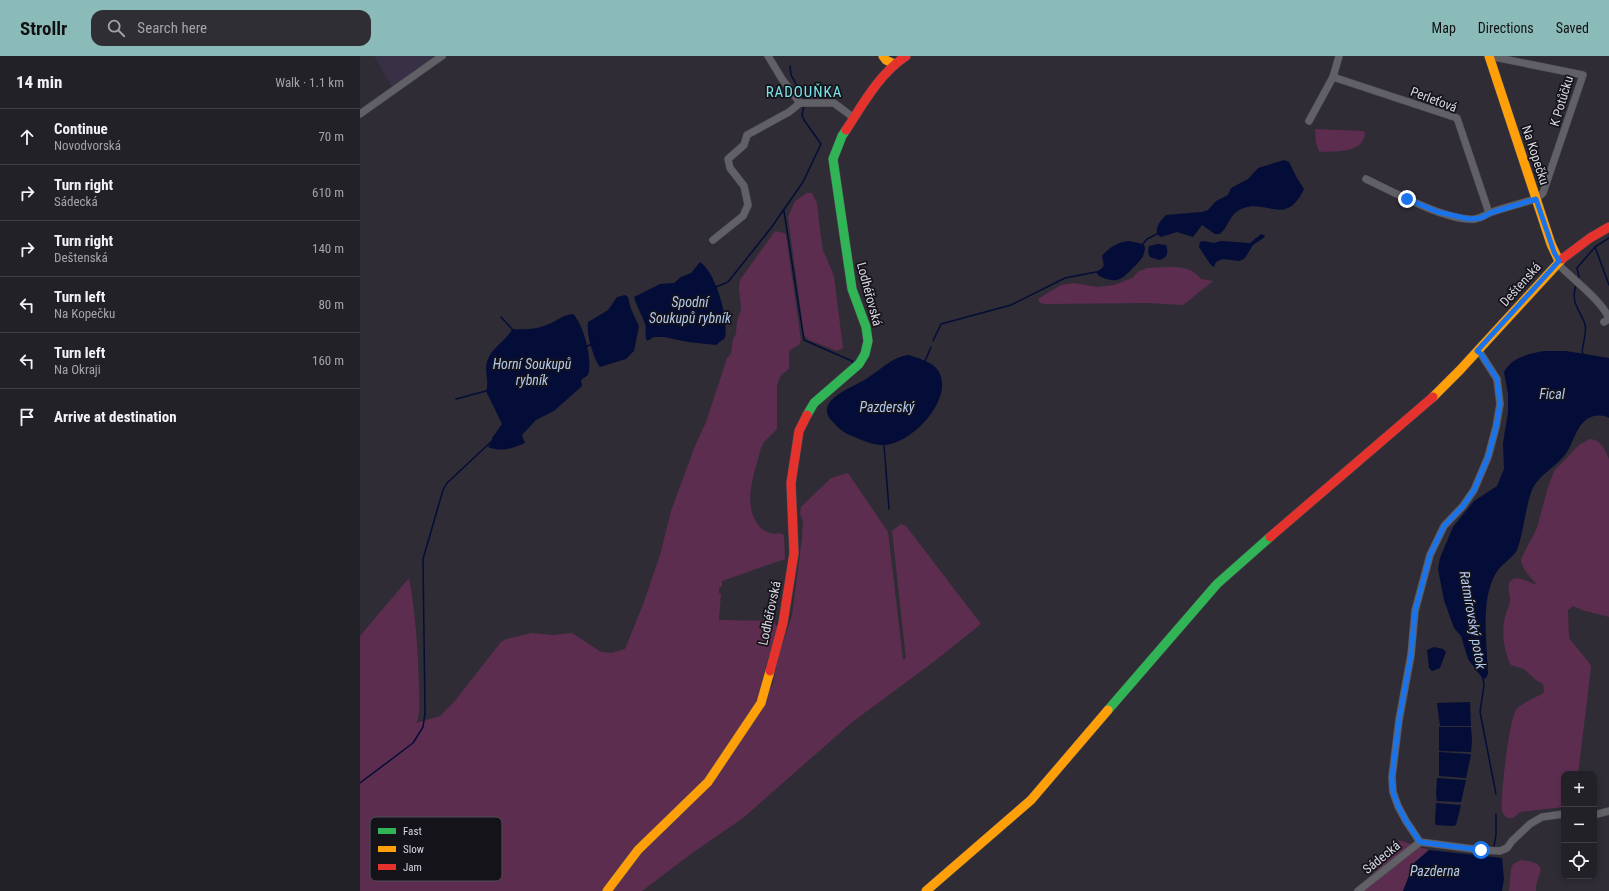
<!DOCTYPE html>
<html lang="en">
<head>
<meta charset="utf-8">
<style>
	:root { --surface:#232128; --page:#2f2e34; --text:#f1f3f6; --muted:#a3a3a8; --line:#403e45; --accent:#8bbbb9 }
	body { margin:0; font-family:"Roboto Condensed",sans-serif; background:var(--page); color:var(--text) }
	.controls { position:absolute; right:12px; bottom:12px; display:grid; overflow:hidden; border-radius:8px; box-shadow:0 2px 6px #0003 }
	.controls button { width:36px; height:36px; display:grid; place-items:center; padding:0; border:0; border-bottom:1px solid var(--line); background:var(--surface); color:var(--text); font:20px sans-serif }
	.stop { position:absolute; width:12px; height:12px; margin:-9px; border:3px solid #1a73e8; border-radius:50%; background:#fff }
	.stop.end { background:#1a73e8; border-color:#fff; box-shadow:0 1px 4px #0008 }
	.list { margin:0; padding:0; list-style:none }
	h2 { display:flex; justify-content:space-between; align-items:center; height:52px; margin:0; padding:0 16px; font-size:17px }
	h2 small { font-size:13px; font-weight:400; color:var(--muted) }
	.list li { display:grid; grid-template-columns:26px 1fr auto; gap:12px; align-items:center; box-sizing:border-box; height:56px; padding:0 16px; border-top:1px solid var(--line) }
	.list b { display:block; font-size:15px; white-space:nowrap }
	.list p { margin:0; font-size:13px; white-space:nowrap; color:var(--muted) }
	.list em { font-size:13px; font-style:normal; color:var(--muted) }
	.icon { flex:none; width:22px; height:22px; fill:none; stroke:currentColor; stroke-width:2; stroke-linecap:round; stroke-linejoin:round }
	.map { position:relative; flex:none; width:1249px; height:835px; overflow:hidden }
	header { display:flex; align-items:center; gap:24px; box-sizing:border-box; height:56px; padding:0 20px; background:var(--accent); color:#111 }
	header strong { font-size:19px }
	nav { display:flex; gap:22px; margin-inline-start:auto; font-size:14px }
	.search { width:280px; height:36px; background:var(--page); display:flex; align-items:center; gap:10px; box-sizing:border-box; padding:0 14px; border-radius:12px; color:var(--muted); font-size:15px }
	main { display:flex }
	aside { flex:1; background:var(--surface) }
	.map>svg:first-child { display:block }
	.built { fill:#383045 }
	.green { fill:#5d2d50 }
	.water { fill:#040d38 }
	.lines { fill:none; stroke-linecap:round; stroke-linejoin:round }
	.stream { stroke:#040d38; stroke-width:1.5 }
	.street-casing { stroke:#4a4850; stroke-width:8 }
	.fast-casing { stroke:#4a4850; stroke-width:10 }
	.slow-casing { stroke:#4a4850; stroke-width:10 }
	.jam-casing { stroke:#4a4850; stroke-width:10 }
	.street { stroke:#626067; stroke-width:7 }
	.fast { stroke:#30b455; stroke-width:9 }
	.slow { stroke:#ff9f0a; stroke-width:9 }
	.jam { stroke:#e5322d; stroke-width:9 }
	.route { stroke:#1a73e8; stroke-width:5 }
	.labels { text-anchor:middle; stroke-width:3.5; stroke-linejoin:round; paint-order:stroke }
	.street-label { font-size:13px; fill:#d9d6e1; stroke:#15131a }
	.water-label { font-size:14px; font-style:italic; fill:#b2c9ef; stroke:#15131a }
	.quarter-label { font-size:15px; letter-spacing:1px; fill:#77e3e8; stroke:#15131a }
	.key { fill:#15131a; stroke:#504e56; stroke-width:1 }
	.key-label { font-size:11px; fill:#d9d6e1 }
</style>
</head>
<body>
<header>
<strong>Strollr</strong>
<div class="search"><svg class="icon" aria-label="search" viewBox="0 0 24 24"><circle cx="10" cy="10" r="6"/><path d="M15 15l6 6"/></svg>Search here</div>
<nav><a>Map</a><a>Directions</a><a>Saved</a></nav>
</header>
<main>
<aside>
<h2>14 min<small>Walk · 1.1 km</small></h2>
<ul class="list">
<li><svg class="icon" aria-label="ahead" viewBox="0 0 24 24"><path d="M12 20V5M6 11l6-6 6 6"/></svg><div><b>Continue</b><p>Novodvorská</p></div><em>70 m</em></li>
<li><svg class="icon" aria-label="right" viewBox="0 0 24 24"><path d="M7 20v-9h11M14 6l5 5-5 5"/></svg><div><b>Turn right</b><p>Sádecká</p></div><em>610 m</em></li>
<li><svg class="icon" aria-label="right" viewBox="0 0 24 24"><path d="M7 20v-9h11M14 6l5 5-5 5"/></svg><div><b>Turn right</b><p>Deštenská</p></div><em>140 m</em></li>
<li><svg class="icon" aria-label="left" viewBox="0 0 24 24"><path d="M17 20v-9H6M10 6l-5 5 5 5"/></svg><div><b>Turn left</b><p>Na Kopečku</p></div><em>80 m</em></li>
<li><svg class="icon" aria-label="left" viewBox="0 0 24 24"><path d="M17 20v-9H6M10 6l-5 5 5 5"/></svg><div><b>Turn left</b><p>Na Okraji</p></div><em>160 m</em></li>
<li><svg class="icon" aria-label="arrive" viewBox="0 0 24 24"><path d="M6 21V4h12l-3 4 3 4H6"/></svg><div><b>Arrive at destination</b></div></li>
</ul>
</aside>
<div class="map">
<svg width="1249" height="835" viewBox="0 0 1249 835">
	<rect width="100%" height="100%" fill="#2f2c35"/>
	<path class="built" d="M14 0H78L33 33Z"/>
	<g class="green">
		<path d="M955 73 1002 75 1005 76C1005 97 977 95 963 96L959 95 956 87Z"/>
		<path d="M447 137H452L457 147 460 175 463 194 474 220 483 292 477 295 449 284 444 279 428 161 435 145Z"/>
		<path d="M415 175 424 177 426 179 441 284 440 288 429 295V313L421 319 417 329V373L404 386 401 392C395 417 380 450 401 472 406 477 414 479 420 477L424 479 425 503 362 525V531H359V537L361 538 359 564 414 565 417 571 401 627 412 631 419 599 432 559 442 482 443 466 440 457 441 451 471 422 488 417 528 476 543 603H546L532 475 541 468 546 470 621 568 576 604 491 667 383 762 331 798 282 835H0V580L49 522C56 559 58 596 59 634 59 643 61 659 56 667L80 660 94 646 141 586 146 583 172 577 193 579 212 577 241 596 251 597 265 593 284 546 300 499 311 455 335 390 346 366 367 302 371 298 373 283 376 278 377 265 381 253 379 232 380 224Z"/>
		<path d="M806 211C820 211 832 211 841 223L853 225 823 249 787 247 686 248 680 247 678 243 701 229 713 227 737 231 754 229 772 222 779 215 788 212Z"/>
		<path d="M1230 383C1242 384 1245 394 1249 403V561L1222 554 1213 550 1208 554 1209 582 1230 608 1231 612 1218 718H1204V751L1160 756 1153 762H1148C1145 760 1143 758 1142 755 1140 742 1149 665 1156 654 1159 649 1176 641 1182 638L1184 636 1183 628 1176 624 1164 613 1151 609C1144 595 1141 576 1145 561 1146 556 1149 551 1150 546 1151 539 1145 527 1153 523 1160 520 1170 527 1177 529 1171 521 1162 514 1161 503L1177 472 1188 431 1194 415 1219 389Z"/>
		<path d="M1039 784 1069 794 1054 807 1043 835H993C1006 825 1035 799 1039 784Z"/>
		<path d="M1161 804C1194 808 1175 817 1176 835H1149L1151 813 1153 808Z"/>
	</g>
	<g class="water">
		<path d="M924 104 929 106 937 122 944 133C924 175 904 137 876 156 869 162 867 172 860 178H855L842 169 833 181 817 176 801 181 797 178C796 170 800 165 806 159L842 156 848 154 856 145 868 139 871 132 888 123 898 112Z"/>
		<path d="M901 178 904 179 905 181 893 189 885 202 880 205 862 203 856 206 854 211 850 208 839 191 840 186 844 185 854 187 861 185 890 187Z"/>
		<path d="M769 185 783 188 785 191C785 199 781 204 775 210 762 223 758 229 739 220L736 216C746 210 744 211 742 200 749 191 759 186 769 185Z"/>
		<path d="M798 188 806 189C809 197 807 202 799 204L790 201 788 197 789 190Z"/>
		<path d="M340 206C356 216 369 264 365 282L356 289 328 286 304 281H294L287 285C284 279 287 274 285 268 282 259 277 251 274 241L300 228 314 227 321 221 331 217Z"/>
		<path d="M265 239 268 241 271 253 279 270 274 295 266 303 240 311C233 301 226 278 228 266L248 254 257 241Z"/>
		<path d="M213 258C224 269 233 305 228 319L221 324 222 330 194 355 176 364 162 379 165 387C150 393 143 396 128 391L132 385V382L142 368 126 335C130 324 123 314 128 303 133 291 147 284 152 273 164 274 178 273 189 268 198 264 203 259 213 258Z"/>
		<path d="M1184 295H1206L1249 302V362C1244 359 1237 359 1231 361 1217 367 1214 385 1207 396 1197 411 1179 418 1172 434 1165 453 1164 475 1157 494 1152 503 1142 507 1136 517 1120 543 1127 588 1128 618L1126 622 1123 623 1108 603 1101 580 1094 572 1084 544 1078 513 1080 502 1093 471 1114 445 1137 430 1144 413 1143 387 1148 356V338L1144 316C1152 301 1168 298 1184 295Z"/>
		<path d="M548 299C558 302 574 306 579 316 594 343 552 388 524 389 515 390 502 384 492 380 484 377 479 373 473 366 452 345 492 332 506 323 519 315 532 301 548 299Z"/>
		<path d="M1074 591 1083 593 1086 596 1080 612 1072 615 1069 612 1067 594Z"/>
		<path d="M1110 646 1111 670H1080L1077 647Z"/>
		<path d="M1079 671H1111L1112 685 1111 696 1079 695Z"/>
		<path d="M1079 696 1110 698 1111 699 1106 722 1079 720Z"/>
		<path d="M1077 722 1106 724 1101 746 1077 745 1076 739Z"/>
		<path d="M1076 747 1101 749 1096 769 1093 770 1076 769 1075 766Z"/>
		<path d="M1069 794 1142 802 1144 823 1142 835H1043L1054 807Z"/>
	</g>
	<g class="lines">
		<g class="stream">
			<path d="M430 10 431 19 445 44"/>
			<path d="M424 155 444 284 492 305 494 308"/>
			<path d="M1249 182 1235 191 1249 229"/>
			<path d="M783 188 787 183 797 178"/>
			<path d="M1218 224 1219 221 1217 212 1235 191"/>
			<path d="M1216 229C1210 247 1220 254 1225 268 1227 275 1223 288 1222 296L1223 298"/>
			<path d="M356 231 368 226 411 172 443 126 461 88 444 64 442 59 444 50"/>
			<path d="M141 261 152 273"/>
			<path d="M573 285 581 268 651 249 705 222 736 216"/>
			<path d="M226 291 233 287"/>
			<path d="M565 305 571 291"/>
			<path d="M96 343 126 335"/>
			<path d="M524 389 529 453"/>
			<path d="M1123 622 1124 629 1120 656 1136 738"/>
			<path d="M0 727 53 687 63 671 65 657 63 503 83 434 87 427 133 384"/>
			<path d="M1134 790 1136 779V758"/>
		</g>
		<defs>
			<g id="street">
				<path d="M408 0 422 23 440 47H474L494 62"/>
				<path d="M979 0 973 21 1097 62 1129 157"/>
				<path d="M0 58 82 0"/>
				<path d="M949 65 973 21"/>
				<path d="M1006 123C1031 135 1088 166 1115 163 1122 162 1126 158 1132 156 1147 151 1162 147 1176 143L1183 137 1223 19 1129 0"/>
				<path d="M353 184 383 160 388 149 384 130 370 112 368 103 384 89 387 79 429 56 440 47"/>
				<path d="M1199 205 1201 211C1214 224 1244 247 1249 263L1244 266"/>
				<path d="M1234 759 1249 755"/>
				<path d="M1060 786 1046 765 1038 750 1033 736 1032 721 1039 664 1051 599 1055 555 1070 499 1084 470 1103 450 1114 434 1128 401 1136 371 1140 348 1137 323 1121 298 1117 295"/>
				<path d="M1060 786 1121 794 1140 795 1147 792 1152 785 1170 768 1182 761 1204 758"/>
				<path d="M998 835 1060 786"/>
			</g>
			<g id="fast">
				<path d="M447 359 454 347 499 308 505 298 508 285 506 271 492 233 473 103 482 80 486 74"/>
				<path d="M748 654 857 528 910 481"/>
			</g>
			<g id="slow">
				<path d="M523 0 526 4 534 8"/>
				<path d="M1129 0 1191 188 1199 205"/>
				<path d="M1073 341 1100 314 1202 203"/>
				<path d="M247 835 278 794 348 726 401 647 410 615"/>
				<path d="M566 835 671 744 748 654"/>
			</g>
			<g id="jam">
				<path d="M486 74C503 48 519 18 546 0"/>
				<path d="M1202 203 1230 182 1249 171"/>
				<path d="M910 481 1073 341"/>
				<path d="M410 615 423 567 434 497 431 427 439 375 447 359"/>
			</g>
		</defs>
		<use href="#street" class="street-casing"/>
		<use href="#fast" class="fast-casing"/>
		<use href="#slow" class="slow-casing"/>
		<use href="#jam" class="jam-casing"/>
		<use href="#street" class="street"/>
		<use href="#fast" class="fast"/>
		<use href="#slow" class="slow"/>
		<use href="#jam" class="jam"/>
	</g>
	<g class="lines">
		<path class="route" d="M1047 143 1078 156 1109 163 1121 162 1130 157 1176 143 1194 196 1199 205 1117 295 1121 298 1137 323 1140 348 1136 371 1128 401 1114 434 1103 450 1084 470 1070 499 1055 555 1051 599 1039 664 1032 721 1033 736 1038 750 1046 765 1060 786 1121 794"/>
	</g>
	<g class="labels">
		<g class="street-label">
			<text transform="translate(1074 43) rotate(21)" y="5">Perleťová</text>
			<text transform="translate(1201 45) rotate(-73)" y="5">K Potůčku</text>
			<text transform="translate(1176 99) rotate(72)" y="5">Na Kopečku</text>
			<text transform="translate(1160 228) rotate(-48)" y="5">Deštenská</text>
			<text transform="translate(510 238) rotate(75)" y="5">Lodhéřovská</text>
			<text transform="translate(409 557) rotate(-78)" y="5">Lodhéřovská</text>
			<text transform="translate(1021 801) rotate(-39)" y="5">Sádecká</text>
		</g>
		<g class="water-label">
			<text x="330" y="251">Spodní<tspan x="330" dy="16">Soukupů rybník</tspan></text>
			<text x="172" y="313">Horní Soukupů<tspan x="172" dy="16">rybník</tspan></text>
			<text x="1192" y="343">Fical</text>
			<text x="527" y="356">Pazderský</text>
			<text transform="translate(1113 564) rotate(80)" y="5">Ratmírovský potok</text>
			<text x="1075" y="820">Pazderna</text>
		</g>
		<g class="quarter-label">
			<text x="444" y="41">RADOUŇKA</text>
		</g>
	</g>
	<rect x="10" y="761" width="132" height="64" rx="6" class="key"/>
	<rect x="18" y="772" width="18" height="6" fill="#30b455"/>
	<rect x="18" y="790" width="18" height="6" fill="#ff9f0a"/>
	<rect x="18" y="808" width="18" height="6" fill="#e5322d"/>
	<g class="key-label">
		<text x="43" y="779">Fast</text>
		<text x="43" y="797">Slow</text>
		<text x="43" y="815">Jam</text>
	</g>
</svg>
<div class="controls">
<button>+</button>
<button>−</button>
<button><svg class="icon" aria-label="locate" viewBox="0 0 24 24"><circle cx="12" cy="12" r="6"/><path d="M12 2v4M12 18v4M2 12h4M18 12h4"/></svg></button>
</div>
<div class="stop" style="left:1121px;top:794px"></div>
<div class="stop end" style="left:1047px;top:143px"></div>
</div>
</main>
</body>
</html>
